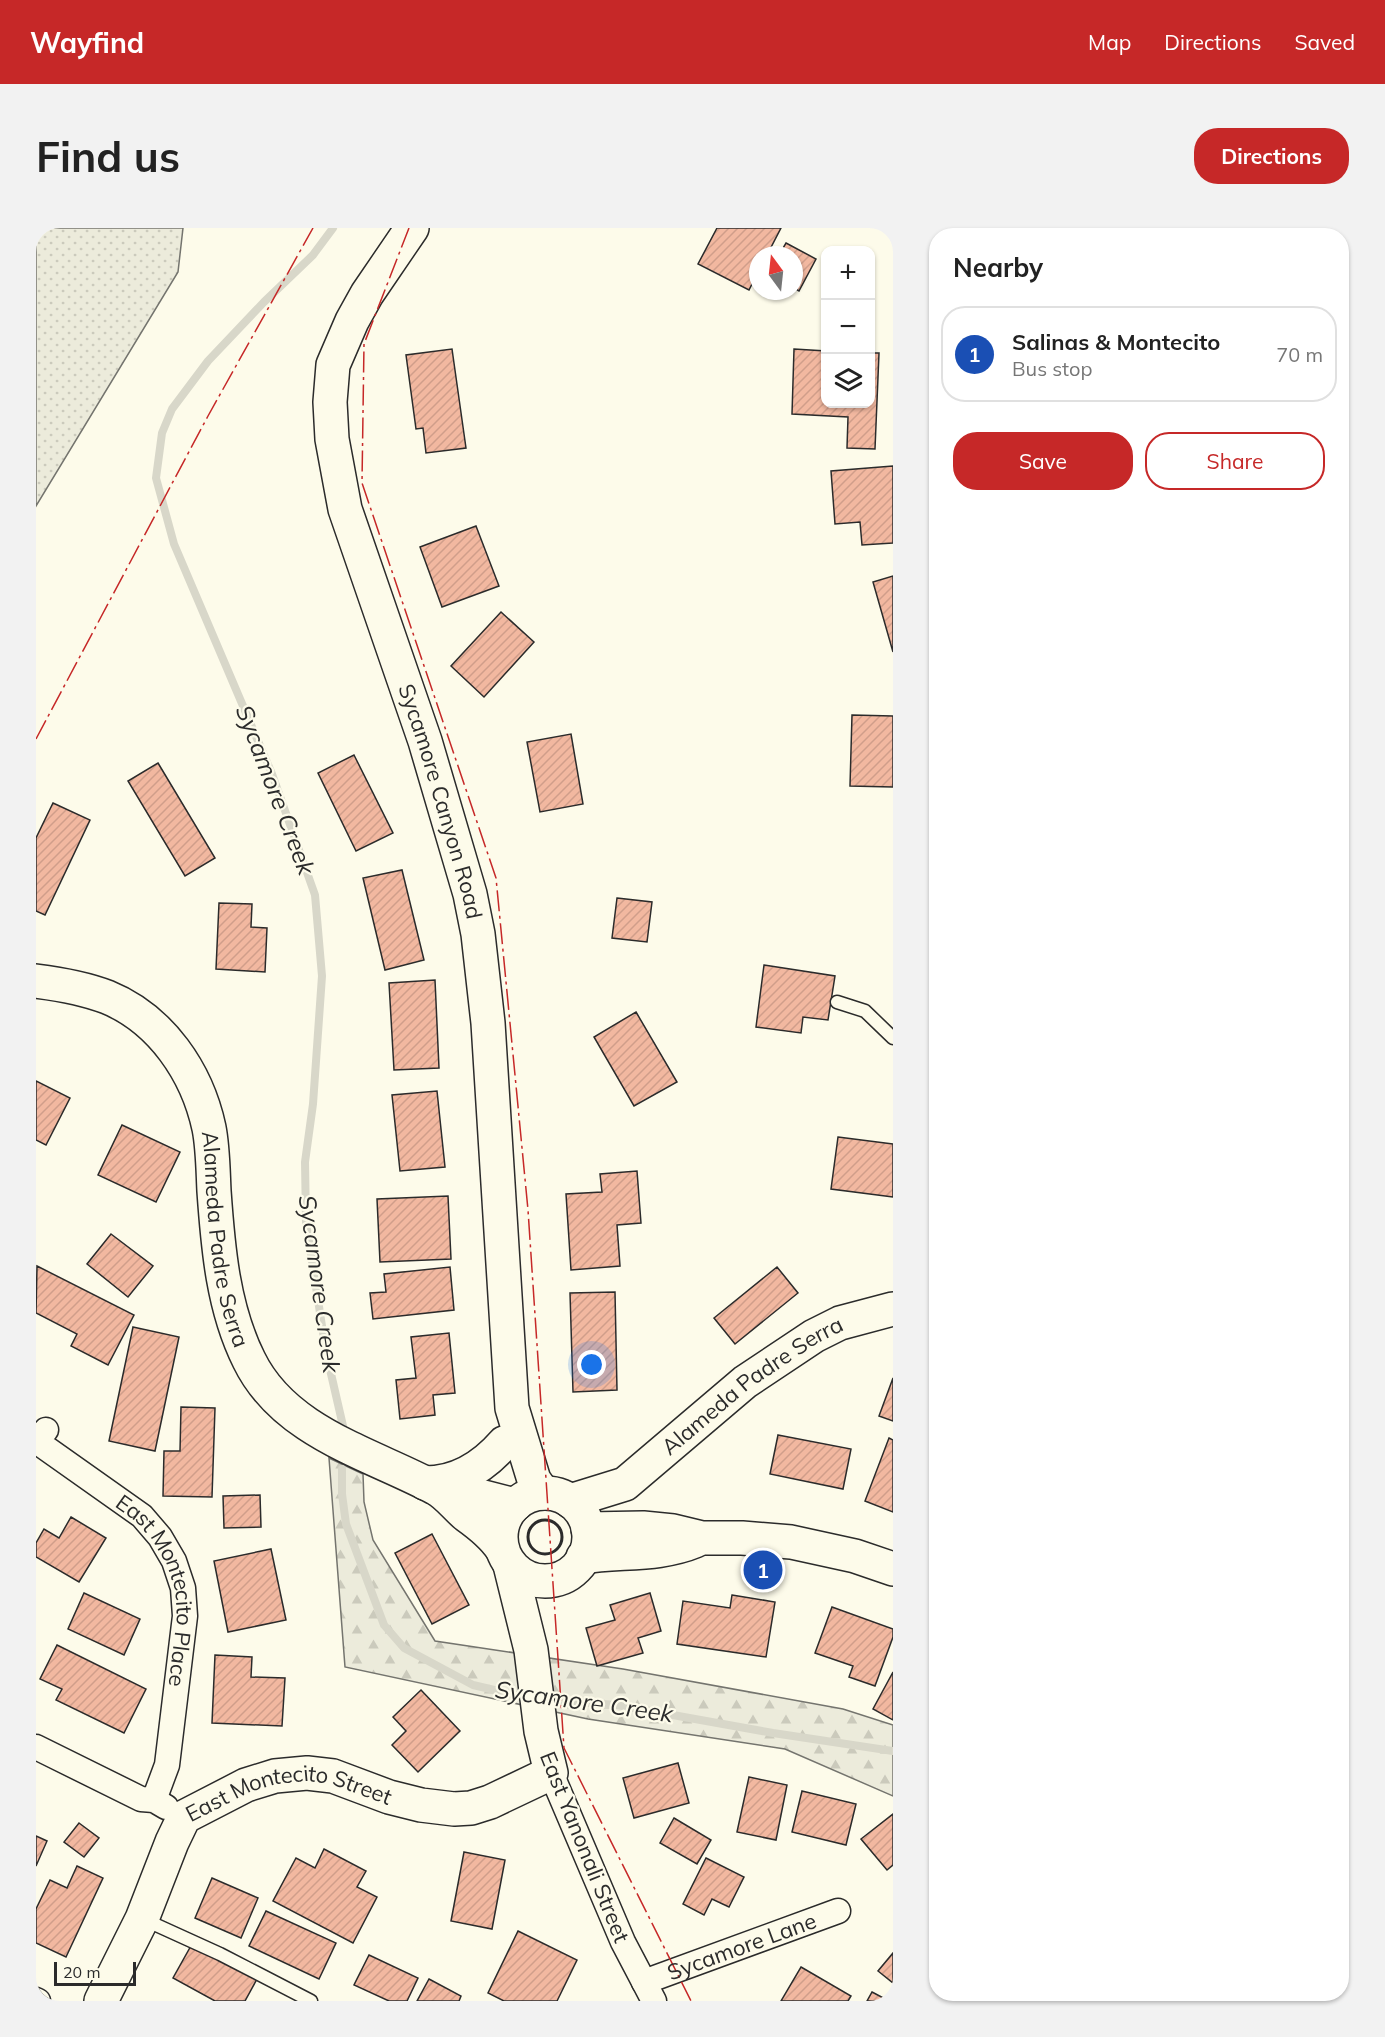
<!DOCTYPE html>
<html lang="en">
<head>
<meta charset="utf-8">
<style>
	:root { --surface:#fff; --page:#f2f2f2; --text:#222; --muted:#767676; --line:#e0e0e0; --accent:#c62828 }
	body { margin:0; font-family:Mulish,sans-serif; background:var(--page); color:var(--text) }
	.controls { position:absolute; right:18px; top:18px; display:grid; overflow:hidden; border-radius:12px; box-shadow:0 2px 4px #0004 }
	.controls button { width:54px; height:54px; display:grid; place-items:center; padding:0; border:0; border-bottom:2px solid var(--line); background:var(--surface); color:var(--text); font:30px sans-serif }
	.compass { position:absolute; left:713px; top:18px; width:54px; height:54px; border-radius:50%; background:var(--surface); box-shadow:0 2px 4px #0004; rotate:345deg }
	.scale { position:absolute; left:18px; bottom:15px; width:82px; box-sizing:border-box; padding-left:6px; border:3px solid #2b2b2b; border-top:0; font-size:16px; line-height:21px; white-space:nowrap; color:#2b2b2b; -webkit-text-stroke:4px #fdfbea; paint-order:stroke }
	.you { position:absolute; left:556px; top:1137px; width:21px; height:21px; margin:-15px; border:4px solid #fff; border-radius:50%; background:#1a73e8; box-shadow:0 0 0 9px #1a73e833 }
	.badge { display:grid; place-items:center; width:39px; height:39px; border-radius:50%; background:var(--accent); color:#fff; font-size:20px; font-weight:700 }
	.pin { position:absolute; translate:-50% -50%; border:3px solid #fff; box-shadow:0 2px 6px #0006 }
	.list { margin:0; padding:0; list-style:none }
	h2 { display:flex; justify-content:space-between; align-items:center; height:78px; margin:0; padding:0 24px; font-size:26px }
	h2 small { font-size:20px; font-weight:400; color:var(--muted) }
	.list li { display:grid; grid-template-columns:39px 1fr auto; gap:18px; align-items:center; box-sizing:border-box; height:96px; margin:0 12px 12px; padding:0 12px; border:2px solid var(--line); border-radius:24px }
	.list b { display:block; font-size:22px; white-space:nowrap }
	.list p { margin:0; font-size:20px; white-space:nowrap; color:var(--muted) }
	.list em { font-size:20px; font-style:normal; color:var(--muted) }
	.actions { display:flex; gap:12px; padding:18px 24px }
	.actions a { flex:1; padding:14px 0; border:2px solid var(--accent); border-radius:24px; text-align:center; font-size:21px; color:var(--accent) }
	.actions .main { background:var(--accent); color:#fff }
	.icon { flex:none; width:33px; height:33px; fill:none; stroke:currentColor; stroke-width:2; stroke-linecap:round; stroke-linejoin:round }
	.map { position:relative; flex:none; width:857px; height:1773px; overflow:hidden; border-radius:24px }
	header { display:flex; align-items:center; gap:36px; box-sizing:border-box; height:84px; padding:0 30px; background:var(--accent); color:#fff }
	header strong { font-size:28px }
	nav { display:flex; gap:33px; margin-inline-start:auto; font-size:21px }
	.intro { display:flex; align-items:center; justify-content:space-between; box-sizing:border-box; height:144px; padding:0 36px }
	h1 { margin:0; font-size:42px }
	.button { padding:15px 27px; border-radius:24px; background:var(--accent); color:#fff; font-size:21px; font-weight:700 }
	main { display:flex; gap:36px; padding:0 36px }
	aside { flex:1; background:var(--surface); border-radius:24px; box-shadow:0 2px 4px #0004 }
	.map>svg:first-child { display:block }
	.grass { fill:url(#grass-dots); stroke:#74746e; stroke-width:1.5 }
	.forest { fill:url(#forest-firs); stroke:#74746e; stroke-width:1.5 }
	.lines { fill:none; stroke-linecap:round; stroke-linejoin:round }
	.stream { stroke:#d8d7c9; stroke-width:8 }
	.building { fill:url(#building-hatch); stroke:#2b2b2b; stroke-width:1.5 }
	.lane-casing { stroke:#2b2b2b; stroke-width:15 }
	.street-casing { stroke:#2b2b2b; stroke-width:27 }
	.secondary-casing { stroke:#2b2b2b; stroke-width:36 }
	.lane { stroke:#fdfbea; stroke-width:12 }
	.street { stroke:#fdfbea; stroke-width:24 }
	.secondary { stroke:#fdfbea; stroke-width:33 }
	.wall { stroke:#2b2b2b; stroke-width:3 }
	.power { stroke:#c62828; stroke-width:1.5; stroke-dasharray:21 4.5 3 4.5; stroke-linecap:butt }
	.labels { text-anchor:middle; stroke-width:4.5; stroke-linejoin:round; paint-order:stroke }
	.street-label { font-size:22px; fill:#2b2b2b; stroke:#fdfbea }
	.water-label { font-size:24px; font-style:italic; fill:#2b2b2b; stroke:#fdfbea }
</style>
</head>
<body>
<header>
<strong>Wayfind</strong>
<nav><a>Map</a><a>Directions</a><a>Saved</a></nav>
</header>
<div class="intro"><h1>Find us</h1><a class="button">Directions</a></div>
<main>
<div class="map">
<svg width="857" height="1773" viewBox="0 0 857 1773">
	<defs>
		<pattern id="grass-dots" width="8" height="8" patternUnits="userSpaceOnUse" patternTransform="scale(1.5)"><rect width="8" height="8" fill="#ecebdb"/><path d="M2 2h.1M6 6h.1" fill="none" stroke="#cbcabc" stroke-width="1.8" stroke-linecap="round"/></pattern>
		<pattern id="forest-firs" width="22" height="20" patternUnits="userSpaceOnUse" patternTransform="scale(1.5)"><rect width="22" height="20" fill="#ecebdb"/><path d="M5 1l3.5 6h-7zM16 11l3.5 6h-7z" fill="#cbcabc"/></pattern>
		<pattern id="building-hatch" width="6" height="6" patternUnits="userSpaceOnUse" patternTransform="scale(1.5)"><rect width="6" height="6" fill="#f2b8a0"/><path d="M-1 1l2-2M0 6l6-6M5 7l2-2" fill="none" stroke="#d09e8a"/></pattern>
	</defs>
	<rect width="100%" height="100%" fill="#fdfbea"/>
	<path class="grass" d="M0 0H147L142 44 0 278Z"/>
	<path class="forest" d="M293 1230 327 1246 328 1274 337 1312 399 1413 587 1441 807 1481 857 1497V1568L749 1521 552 1491 309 1439Z"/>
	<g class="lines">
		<g class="stream">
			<path d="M297 0 277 27 228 74 172 133 136 181 126 205 120 250 138 316 236 546 279 667 286 748 277 876 269 934 270 994 290 1124 307 1198"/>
			<path d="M306 1241V1266L310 1296 348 1397 368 1420 437 1457 493 1470"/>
			<path d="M509 1472 581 1477 737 1505 857 1523"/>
		</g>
	</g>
	<g class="building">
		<path d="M681 0H745L731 27H722V44L713 62 662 36Z"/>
		<path d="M750 15 780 31 763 63 758 60V27H743Z"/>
		<path d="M416 121 430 220 390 225 387 200 380 201 370 127Z"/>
		<path d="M758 121 790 123V176H834V125H843L839 221 811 220 812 189 756 186Z"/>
		<path d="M857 238V315L826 317 824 294 799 296 795 243Z"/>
		<path d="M440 298 463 358 406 379 384 319Z"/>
		<path d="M857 348V424L837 354Z"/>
		<path d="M465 384 498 414 448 469 415 438Z"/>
		<path d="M816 487 857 488V559L814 558Z"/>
		<path d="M535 506 547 576 504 584 491 514Z"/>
		<path d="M318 527 357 605 320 623 282 545Z"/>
		<path d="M122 535 179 630 149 648 92 553Z"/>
		<path d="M17 575 54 592 9 687 0 683V610Z"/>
		<path d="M366 642 388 732 349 742 327 650Z"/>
		<path d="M581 670 616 674 611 714 576 710Z"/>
		<path d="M183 675 216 676 215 699 231 700 229 744 180 741Z"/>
		<path d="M728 737 799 748 792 792 767 789 765 805 720 799Z"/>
		<path d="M399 752 403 840 358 842 353 755Z"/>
		<path d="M600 784 641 854 598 878 558 809Z"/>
		<path d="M0 853 34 870 10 917 0 912Z"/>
		<path d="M401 863 409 939 364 943 356 867Z"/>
		<path d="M86 897 144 924 120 974 62 947Z"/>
		<path d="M802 909 857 916V969L795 961Z"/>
		<path d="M601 943 605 995 581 997 584 1038 535 1042 530 966 566 964 564 946Z"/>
		<path d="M412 968 415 1031 344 1034 341 971Z"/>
		<path d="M75 1006 117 1038 92 1069 51 1036Z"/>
		<path d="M1 1038 98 1087 72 1137 35 1118 41 1106 0 1085Z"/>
		<path d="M414 1039 418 1082 337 1091 334 1065 350 1064 348 1046Z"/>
		<path d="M741 1039 762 1065 699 1116 678 1090Z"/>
		<path d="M579 1064 581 1162 537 1164 534 1065Z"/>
		<path d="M97 1099 143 1109 119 1223 73 1213Z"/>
		<path d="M413 1105 419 1165 397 1167 399 1187 364 1191 360 1152 380 1150 375 1109Z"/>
		<path d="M857 1150V1193L843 1188Z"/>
		<path d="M145 1179 179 1180 176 1269 127 1268 128 1223H144Z"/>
		<path d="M742 1207 815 1221 807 1261 734 1246Z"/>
		<path d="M853 1210 857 1212V1284L829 1273Z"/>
		<path d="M224 1267 225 1299 188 1300 187 1268Z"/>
		<path d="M35 1289 70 1310 43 1354 0 1329V1315L8 1301 23 1310Z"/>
		<path d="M396 1306 433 1377 396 1396 359 1325Z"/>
		<path d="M235 1321 250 1392 192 1404 178 1333Z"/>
		<path d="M48 1365 104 1391 88 1427 32 1401Z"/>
		<path d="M614 1365 625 1403 602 1410 607 1425 561 1438 550 1400 579 1392 574 1377Z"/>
		<path d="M696 1367 739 1374 730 1429 641 1416 647 1373 694 1380Z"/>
		<path d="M796 1379 857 1401V1409L839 1458 813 1449 817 1438 779 1425Z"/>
		<path d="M21 1417 110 1461 88 1505 20 1472 26 1461 4 1451Z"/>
		<path d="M179 1427 216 1429 215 1449 249 1450 246 1498 176 1495Z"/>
		<path d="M857 1444V1492L837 1481Z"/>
		<path d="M385 1462 424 1503 382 1544 356 1517 370 1503 357 1489Z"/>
		<path d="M642 1535 653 1575 598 1590 587 1550Z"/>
		<path d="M713 1549 751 1557 740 1612 701 1604Z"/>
		<path d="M766 1563 820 1576 810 1617 756 1604Z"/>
		<path d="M857 1586V1637L851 1642 825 1611Z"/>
		<path d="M638 1590 675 1612 661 1636 624 1615Z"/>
		<path d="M43 1595 63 1610 48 1629 28 1614Z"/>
		<path d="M0 1608 11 1613 0 1638Z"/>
		<path d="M288 1621 330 1643 321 1659 341 1669 317 1715 237 1673 260 1630 279 1640Z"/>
		<path d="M428 1624 469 1632 456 1701 415 1693Z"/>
		<path d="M670 1630 708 1649 693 1679 676 1671 668 1687 647 1676Z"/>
		<path d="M41 1638 67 1650 30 1729 0 1715V1681L14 1652 31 1660Z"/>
		<path d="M176 1650 222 1670 205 1710 159 1690Z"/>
		<path d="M230 1683 300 1715 283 1751 213 1718Z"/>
		<path d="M482 1703 541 1732 521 1773H468L452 1765Z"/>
		<path d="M156 1716 221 1751 209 1773H179L137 1750Z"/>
		<path d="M857 1725V1755L842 1743Z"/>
		<path d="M333 1727 382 1750 371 1773H353L318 1757Z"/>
		<path d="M765 1739 815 1768 812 1773H745Z"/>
		<path d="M393 1751 425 1768 423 1773H381Z"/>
		<path d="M836 1764 853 1773H831Z"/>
	</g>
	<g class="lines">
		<defs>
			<g id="lane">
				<path d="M801 774 829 783 857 810"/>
				<path d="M107 1691 184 1726 275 1773"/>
			</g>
			<g id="street">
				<path id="s1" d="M10 1202 0 1213 106 1288 124 1309 138 1333 147 1360 149 1388 131 1537 118 1572"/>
				<path d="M0 1519 105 1571 118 1572 130 1579"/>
				<path d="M515 1545 587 1714 618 1773"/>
				<path id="s2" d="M608 1754 802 1683"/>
				<path d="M0 1772 2 1773"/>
			</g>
			<g id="secondary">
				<path id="s3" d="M376 0 331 66 316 93 297 137 294 174 296 211 309 281 389 513 434 666 442 706 452 795 476 1180 498 1252 507 1265"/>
				<path id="s4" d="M0 753C24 756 48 760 71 769 125 791 161 844 173 900 177 920 177 943 178 963 182 1020 187 1080 213 1132 248 1204 333 1225 399 1260 411 1266 420 1279 430 1287 444 1297 457 1307 466 1321"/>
				<path d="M389 1255C421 1255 447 1239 468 1215"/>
				<path d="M402 1261 428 1264 479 1277"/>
				<circle cx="509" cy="1309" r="44"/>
				<path id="s5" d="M534 1273 589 1256 709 1154 778 1108 804 1095 857 1081"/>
				<path d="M552 1301 607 1300 637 1303 666 1310H706L755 1314 819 1328 857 1341"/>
				<path d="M547 1329C585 1323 623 1328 659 1313"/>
				<path id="s6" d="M65 1773 106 1691 136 1614 148 1589 210 1557 239 1548 271 1545 297 1548 353 1569 385 1577 418 1581 435 1580 454 1574 515 1545 505 1503 495 1422 474 1337"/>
			</g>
		</defs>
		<use href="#lane" class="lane-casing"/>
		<use href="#street" class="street-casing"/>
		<use href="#secondary" class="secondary-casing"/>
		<use href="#lane" class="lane"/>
		<use href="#street" class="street"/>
		<use href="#secondary" class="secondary"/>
		<circle class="wall" cx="509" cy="1309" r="17"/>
		<g class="power">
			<path d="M373 0 328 116 326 255 460 650 492 982 528 1520 655 1773"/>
			<path d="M0 511 172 188 277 0"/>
		</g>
	</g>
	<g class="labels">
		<g class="street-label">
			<text dy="8" stroke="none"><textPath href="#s3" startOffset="612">Sycamore Canyon Road</textPath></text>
			<text dy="8" stroke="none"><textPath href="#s4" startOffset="358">Alameda Padre Serra</textPath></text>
			<text dy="8" stroke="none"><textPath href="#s5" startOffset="219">Alameda Padre Serra</textPath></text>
			<text dy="8" stroke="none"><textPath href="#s1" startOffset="222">East Montecito Place</textPath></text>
			<text dy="8" stroke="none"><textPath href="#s6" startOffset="314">East Montecito Street</textPath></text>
			<text transform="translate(549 1619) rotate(68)" y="8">East Yanonali Street</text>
			<text dy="8" stroke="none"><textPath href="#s2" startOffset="104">Sycamore Lane</textPath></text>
		</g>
		<g class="water-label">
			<text transform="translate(239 562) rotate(69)" y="8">Sycamore Creek</text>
			<text transform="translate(283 1056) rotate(82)" y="8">Sycamore Creek</text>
			<text transform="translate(548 1474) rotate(8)" y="8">Sycamore Creek</text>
		</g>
	</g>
</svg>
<div class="controls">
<button>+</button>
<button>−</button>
<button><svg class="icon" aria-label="layers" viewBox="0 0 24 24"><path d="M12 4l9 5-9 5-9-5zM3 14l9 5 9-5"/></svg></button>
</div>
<svg class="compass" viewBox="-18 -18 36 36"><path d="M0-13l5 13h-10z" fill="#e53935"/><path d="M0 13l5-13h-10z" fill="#767676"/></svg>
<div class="scale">20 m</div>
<div class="you"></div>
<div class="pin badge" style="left:727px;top:1342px;background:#1a4fb4">1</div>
</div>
<aside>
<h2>Nearby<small></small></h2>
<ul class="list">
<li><span class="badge" style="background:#1a4fb4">1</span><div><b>Salinas &amp; Montecito</b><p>Bus stop</p></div><em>70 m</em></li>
</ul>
<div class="actions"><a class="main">Save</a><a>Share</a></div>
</aside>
</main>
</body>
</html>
